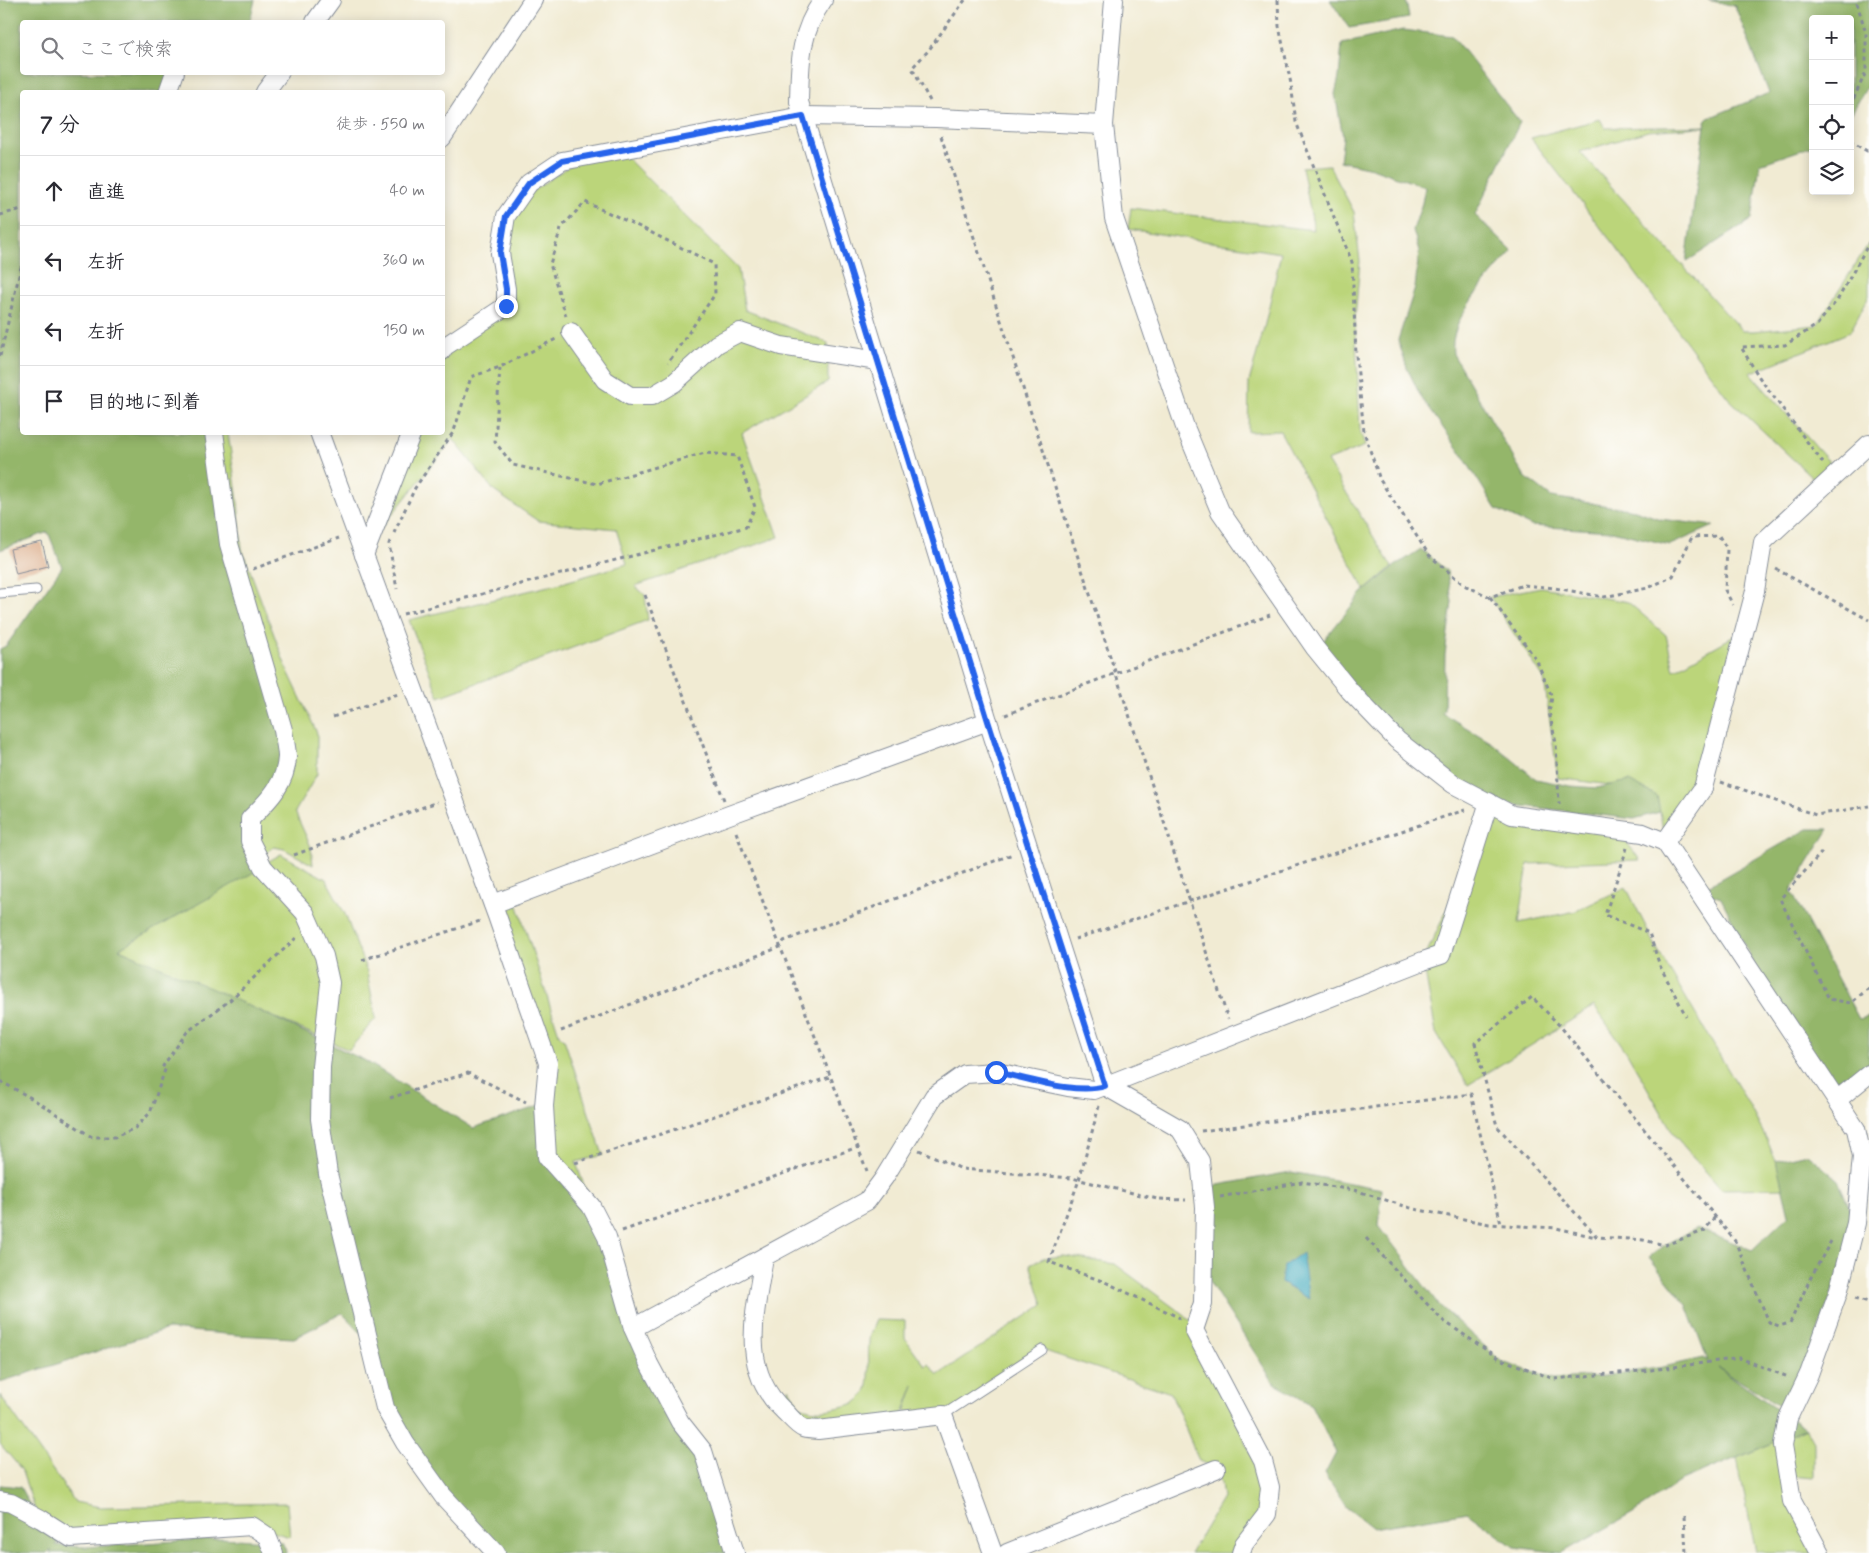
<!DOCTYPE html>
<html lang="ja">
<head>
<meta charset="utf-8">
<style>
	:root { --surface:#fff; --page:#f7f7f7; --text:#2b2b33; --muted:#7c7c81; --line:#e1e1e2 }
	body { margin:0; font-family:Mynerve,"Klee One",sans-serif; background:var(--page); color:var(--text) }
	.controls { position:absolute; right:15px; top:15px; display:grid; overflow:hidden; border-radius:5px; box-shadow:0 2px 12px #0003 }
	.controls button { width:45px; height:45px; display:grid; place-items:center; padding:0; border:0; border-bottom:1px solid var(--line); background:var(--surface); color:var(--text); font:25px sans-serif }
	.stop { position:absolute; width:15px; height:15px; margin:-11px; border:4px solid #2563eb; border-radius:50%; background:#fff }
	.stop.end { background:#2563eb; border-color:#fff; box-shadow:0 1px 5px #0008 }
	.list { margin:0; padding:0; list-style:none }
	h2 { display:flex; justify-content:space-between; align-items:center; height:65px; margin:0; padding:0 20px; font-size:21px }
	h2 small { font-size:16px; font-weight:400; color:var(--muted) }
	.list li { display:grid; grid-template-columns:32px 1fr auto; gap:15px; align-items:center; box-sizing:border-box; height:70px; padding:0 20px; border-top:1px solid var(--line) }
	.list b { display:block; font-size:19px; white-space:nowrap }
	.list em { font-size:16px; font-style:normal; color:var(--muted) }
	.icon { flex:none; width:28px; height:28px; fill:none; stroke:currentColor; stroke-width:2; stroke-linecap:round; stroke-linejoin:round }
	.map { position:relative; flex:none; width:1869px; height:1553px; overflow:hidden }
	.search { position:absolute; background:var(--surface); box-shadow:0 2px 12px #0003; left:20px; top:20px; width:425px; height:55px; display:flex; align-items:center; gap:12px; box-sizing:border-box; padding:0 18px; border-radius:5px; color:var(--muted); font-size:19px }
	.panel { position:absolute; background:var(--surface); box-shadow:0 2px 12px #0003; left:20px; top:90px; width:425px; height:345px; border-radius:5px }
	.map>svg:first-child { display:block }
	.green { fill:#bbd57a; stroke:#6b826c }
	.forest { fill:#94b66a; stroke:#587264 }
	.water { fill:#3ea9be; stroke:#2c6c8e }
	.building { fill:#ddb090 }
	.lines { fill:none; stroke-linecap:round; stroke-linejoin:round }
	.lane-casing { stroke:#868d98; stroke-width:11 }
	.street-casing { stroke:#868d98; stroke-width:20 }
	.path { stroke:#868d98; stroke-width:3; stroke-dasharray:4 4; stroke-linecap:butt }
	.lane { stroke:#fff; stroke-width:9 }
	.street { stroke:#fff; stroke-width:18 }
	.route { stroke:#2563eb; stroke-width:6 }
</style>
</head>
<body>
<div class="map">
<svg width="1869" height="1553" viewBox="0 0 1869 1553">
	<rect width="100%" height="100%" fill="#fdfcf7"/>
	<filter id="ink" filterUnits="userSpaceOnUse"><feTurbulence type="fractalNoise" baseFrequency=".02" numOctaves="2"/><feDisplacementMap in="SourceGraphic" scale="10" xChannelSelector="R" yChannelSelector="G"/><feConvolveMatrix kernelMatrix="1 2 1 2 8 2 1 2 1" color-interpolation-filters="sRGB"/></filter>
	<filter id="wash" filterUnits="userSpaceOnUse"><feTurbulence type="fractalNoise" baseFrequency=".0096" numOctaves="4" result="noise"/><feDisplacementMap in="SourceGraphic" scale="20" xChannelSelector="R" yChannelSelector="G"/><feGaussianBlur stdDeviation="1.12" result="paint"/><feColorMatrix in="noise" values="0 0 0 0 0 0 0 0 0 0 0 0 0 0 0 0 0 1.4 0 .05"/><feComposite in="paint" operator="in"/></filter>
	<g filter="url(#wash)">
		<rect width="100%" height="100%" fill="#f1ebd3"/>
		<g class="green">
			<path d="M1600 119 1605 128 1713 126 1648 131 1580 152 1742 331H1754L1817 325 1869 243V296L1850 332 1750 373 1832 465 1814 479 1728 398 1625 259 1531 138Z"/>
			<path d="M619 150 738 269 745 310 828 343V382L742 433 779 537 635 586 645 595 648 620 439 697 409 620 565 582 627 564 616 529 538 521 494 491 453 439 370 542 411 433 442 432 443 351 444 347 497 299 515 203 582 157Z"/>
			<path d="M1329 165 1354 212 1360 261 1355 318 1360 431 1365 446 1327 461 1392 567 1365 590 1280 431 1248 432 1249 382 1265 324 1281 253 1128 229 1131 208 1314 230 1302 167Z"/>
			<path d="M215 433H228L238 501 242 549 286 667 317 733V774L295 812 311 847 313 865 284 849 274 847 259 859 231 552Z"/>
			<path d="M1541 587 1628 602 1666 635 1674 670 1734 636 1703 788 1663 831 1660 812 1647 790 1558 778 1544 679 1490 597Z"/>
			<path d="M1495 806 1622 836 1640 860 1528 864 1519 923 1576 911 1626 887 1656 947 1746 1100 1767 1140 1787 1188 1721 1189 1675 1136 1626 1051 1594 1006 1468 1085 1436 1033 1423 961Z"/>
			<path d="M281 854 326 879 345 914 367 972 376 1018 349 1050 119 949Z"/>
			<path d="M517 903 559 1034 564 1039 603 1155 576 1162 587 1195 547 1157 548 1063 494 907Z"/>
			<path d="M1064 1256 1115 1264 1196 1324 1269 1497 1243 1553H1190L1223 1498 1221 1483 1216 1469 1199 1461 1171 1393 1042 1350 953 1412H905L914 1385 902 1416 809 1429 781 1402 789 1388 799 1406C817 1412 822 1411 841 1407 880 1400 866 1371 869 1342 869 1335 873 1327 876 1320L905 1321V1338L925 1366 929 1364 938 1375 1043 1305 1030 1264 1043 1258Z"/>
			<path d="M0 1395 75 1502 100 1507 287 1503 290 1537 252 1526 77 1542 38 1518 21 1469 0 1444Z"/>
			<path d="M1806 1429 1814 1443V1478L1789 1476 1817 1553H1756L1737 1458Z"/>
		</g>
		<g class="forest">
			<path d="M0 0H255L251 17 248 22H22V72L176 73 172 92H22V432L214 433 229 544 287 757 250 819 263 867 119 949 217 991 364 1060 473 1128 542 1105 547 1157 591 1206 649 1364 696 1458 735 1553H492L388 1413 368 1340 342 1313 294 1338 237 1335 168 1329 0 1382V649L6 646 62 567 48 532 0 550Z"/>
			<path d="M1330 0H1406L1409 18 1349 28Z"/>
			<path d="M1708 0H1869V13L1866 33 1869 63V83L1850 116V19H1813V146L1760 164 1752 219 1686 262 1706 119 1769 93 1735 6Z"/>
			<path d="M1403 30 1452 36 1520 122 1475 215 1512 251C1490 277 1448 318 1453 354L1524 476 1551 497 1635 510 1660 519 1714 526 1670 545 1612 531 1531 526 1496 509 1463 456 1421 397 1407 368 1398 340 1415 288 1419 251 1413 230 1422 203 1425 187 1372 168 1340 161 1343 137 1335 94 1339 77 1342 44Z"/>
			<path d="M1421 549 1447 571 1452 602 1445 655 1444 710 1442 713 1492 743 1536 779 1570 786 1597 788 1629 781 1657 796 1660 812 1634 819 1489 802 1403 745 1320 645 1362 593 1395 566Z"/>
			<path d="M1808 829H1829L1791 891 1859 1019 1869 1016V1068L1826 1083 1774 1005 1721 898 1699 891Z"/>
			<path d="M1807 1154 1838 1180 1856 1223 1791 1413 1763 1395 1718 1368 1806 1429 1679 1482 1633 1513 1562 1553 1514 1547 1467 1512 1373 1528 1346 1507 1325 1474 1336 1453 1312 1405 1274 1383 1207 1278V1187L1291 1172 1382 1189 1379 1226 1438 1304 1502 1362 1554 1379 1605 1376 1663 1367 1704 1358 1708 1361 1687 1305 1649 1257 1665 1245 1697 1228 1752 1250 1789 1215 1776 1161Z"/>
			<path d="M0 1485 20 1487 38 1520 61 1538 56 1545 86 1547 222 1538 282 1542 287 1553H50L51 1549 47 1553H0Z"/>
		</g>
		<path class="water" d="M1302 1253 1309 1299 1281 1283 1283 1266Z"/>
		<g id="blocks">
			<path class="building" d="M42 542 48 566 16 574 10 549Z"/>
		</g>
	</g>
	<g filter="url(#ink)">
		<use href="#blocks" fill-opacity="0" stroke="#868d98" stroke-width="1"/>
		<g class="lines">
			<defs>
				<g id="lane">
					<path d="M0 593 36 590"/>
					<path d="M943 1415 1042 1350"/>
				</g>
				<g id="street">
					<path d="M823 0C799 34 800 63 799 102L988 721 1105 1086 1180 1129 1200 1161 1205 1207 1203 1303 1194 1330 1263 1461 1270 1487 1267 1514 1244 1544 1241 1553"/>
					<path d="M1114 0 1104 125 1114 218 1185 427 1220 511 1315 648 1350 691 1397 740 1453 784 1512 815 1643 833 1665 842 1856 1129 1862 1156 1856 1223 1838 1293 1809 1374 1788 1418 1783 1445 1792 1501 1820 1553"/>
					<path d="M315 22 331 0"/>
					<path d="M168 92 175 72"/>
					<path d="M265 92 280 72"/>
					<path d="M442 138 533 0"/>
					<path d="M571 332 605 380 630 396H652L674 383 717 344 740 332 781 346 878 361"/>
					<path d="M442 351 444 347 506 306V289L500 253 506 216 529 183 562 161 803 116 936 118 1104 125"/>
					<path d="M214 432 229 544 283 730C284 738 287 748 287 757 286 784 268 801 250 819V841L263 867 305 913 324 956 330 983 321 1067 320 1119 328 1174 385 1408 405 1443 443 1496 496 1553"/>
					<path d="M319 432 497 916 548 1063 544 1106 547 1157 591 1206 607 1237 633 1328 649 1364 680 1422 703 1451 735 1553"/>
					<path d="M364 555 412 432"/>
					<path d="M1665 842 1703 788 1755 591 1763 542 1869 444"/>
					<path d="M493 904 729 815 988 721"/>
					<path d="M1837 1100 1869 1074"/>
					<path d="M764 1257C756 1310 738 1368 783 1410 789 1415 796 1425 803 1428 807 1430 814 1429 818 1430L943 1415 993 1553"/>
					<path d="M633 1328 867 1201 884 1178 934 1096 965 1074 996 1072 1068 1087 1094 1090 1423 961 1441 955 1489 802"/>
					<path d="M0 1501 11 1503 41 1519 71 1538 252 1526 267 1536 274 1553"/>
					<path d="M1007 1553 1216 1469"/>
				</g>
			</defs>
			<use href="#lane" class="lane-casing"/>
			<use href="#street" class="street-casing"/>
			<g class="path">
				<path d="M1278 0 1279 26 1291 84 1296 122 1352 262 1356 355 1364 432 1380 480 1429 555 1464 585 1490 597 1523 585 1555 588 1604 597 1648 588 1673 576 1692 537 1719 536 1727 549 1725 590 1733 605"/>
				<path d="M930 101 912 68 928 51 965 0"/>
				<path d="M1850 106 1866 72V33L1856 0"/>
				<path d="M941 136 1228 1019"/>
				<path d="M1850 141 1867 151 1869 150"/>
				<path d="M0 215 22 209"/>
				<path d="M566 316 550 264 561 228 585 202 640 227 714 264 715 294 668 363"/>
				<path d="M0 356 22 263"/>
				<path d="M1823 463 1759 377 1741 347 1785 345 1817 325 1838 299 1869 243"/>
				<path d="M394 533 415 488 454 431 471 377 500 367 556 339"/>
				<path d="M390 541 389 544 397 589"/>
				<path d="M253 569 339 538"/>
				<path d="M1776 569 1869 620"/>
				<path d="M645 595 724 800"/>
				<path d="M1490 597 1536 659 1552 697 1549 712 1556 743 1559 804"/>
				<path d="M403 614 746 527 755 507 737 456 705 453 597 484 513 465 495 442 500 367"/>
				<path d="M1005 715 1270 615"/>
				<path d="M333 717 398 694"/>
				<path d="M1721 782 1816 815 1869 806"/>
				<path d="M736 832 867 1171"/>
				<path d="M1627 848 1605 915 1649 933 1660 966 1686 1016"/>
				<path d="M1822 852 1780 899 1829 999 1851 1003 1869 988"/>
				<path d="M294 855 437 802"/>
				<path d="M1075 939 1465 810"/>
				<path d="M362 960 480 921"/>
				<path d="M561 1031 780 947 784 941 1013 854"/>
				<path d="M0 1081 33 1099 92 1137H115L135 1128 150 1113 166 1067 163 1066 187 1032 229 1001 297 937"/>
				<path d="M390 1098 468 1073 526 1102"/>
				<path d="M1099 1106 1079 1180 1049 1262 1105 1282 1180 1318"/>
				<path d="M1201 1131 1471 1094 1501 1224"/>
				<path d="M919 1150 962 1169 1072 1178 1157 1199 1186 1200"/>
				<path d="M575 1163 830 1077"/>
				<path d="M1220 1197 1302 1182 1354 1190 1414 1209 1489 1224 1556 1228 1596 1237"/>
				<path d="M1715 1217 1704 1231 1665 1245 1643 1240 1597 1237 1497 1126 1475 1043 1532 997 1561 1027 1735 1241 1769 1322 1779 1326 1790 1323 1810 1279 1831 1241"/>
				<path d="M622 1231 858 1147"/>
				<path d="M1366 1238 1441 1319 1498 1358 1554 1379 1651 1370 1740 1358 1788 1377"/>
				<path d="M1855 1298 1869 1302"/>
				<path d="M1684 1516 1686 1553"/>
			</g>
			<use href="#lane" class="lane"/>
			<use href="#street" class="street"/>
		</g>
	</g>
	<g class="lines" filter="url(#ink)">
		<path class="route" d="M506 306V289L500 253 506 216 529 183 562 161 803 116 988 721 1105 1086C1076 1095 1026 1078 996 1072"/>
	</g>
</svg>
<div class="controls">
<button>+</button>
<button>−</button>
<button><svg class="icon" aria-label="locate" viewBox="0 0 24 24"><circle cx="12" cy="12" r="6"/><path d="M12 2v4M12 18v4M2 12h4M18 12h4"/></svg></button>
<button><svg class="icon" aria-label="layers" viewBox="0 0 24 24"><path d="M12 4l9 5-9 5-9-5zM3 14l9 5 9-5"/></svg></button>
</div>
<div class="stop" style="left:996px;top:1072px"></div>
<div class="stop end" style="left:506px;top:306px"></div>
<div class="search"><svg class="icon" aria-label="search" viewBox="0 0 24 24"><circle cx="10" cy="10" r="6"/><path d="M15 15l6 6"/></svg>ここで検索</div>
<section class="panel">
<h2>7 分<small>徒歩 · 550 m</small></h2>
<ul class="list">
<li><svg class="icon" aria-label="ahead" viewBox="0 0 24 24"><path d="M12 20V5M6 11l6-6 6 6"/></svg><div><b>直進</b></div><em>40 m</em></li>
<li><svg class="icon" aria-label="left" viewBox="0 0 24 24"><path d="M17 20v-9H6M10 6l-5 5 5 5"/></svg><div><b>左折</b></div><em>360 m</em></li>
<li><svg class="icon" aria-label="left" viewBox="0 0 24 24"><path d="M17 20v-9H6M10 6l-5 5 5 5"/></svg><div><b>左折</b></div><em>150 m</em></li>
<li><svg class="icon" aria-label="arrive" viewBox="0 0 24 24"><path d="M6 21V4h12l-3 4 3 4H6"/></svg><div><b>目的地に到着</b></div></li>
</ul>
</section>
</div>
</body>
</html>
